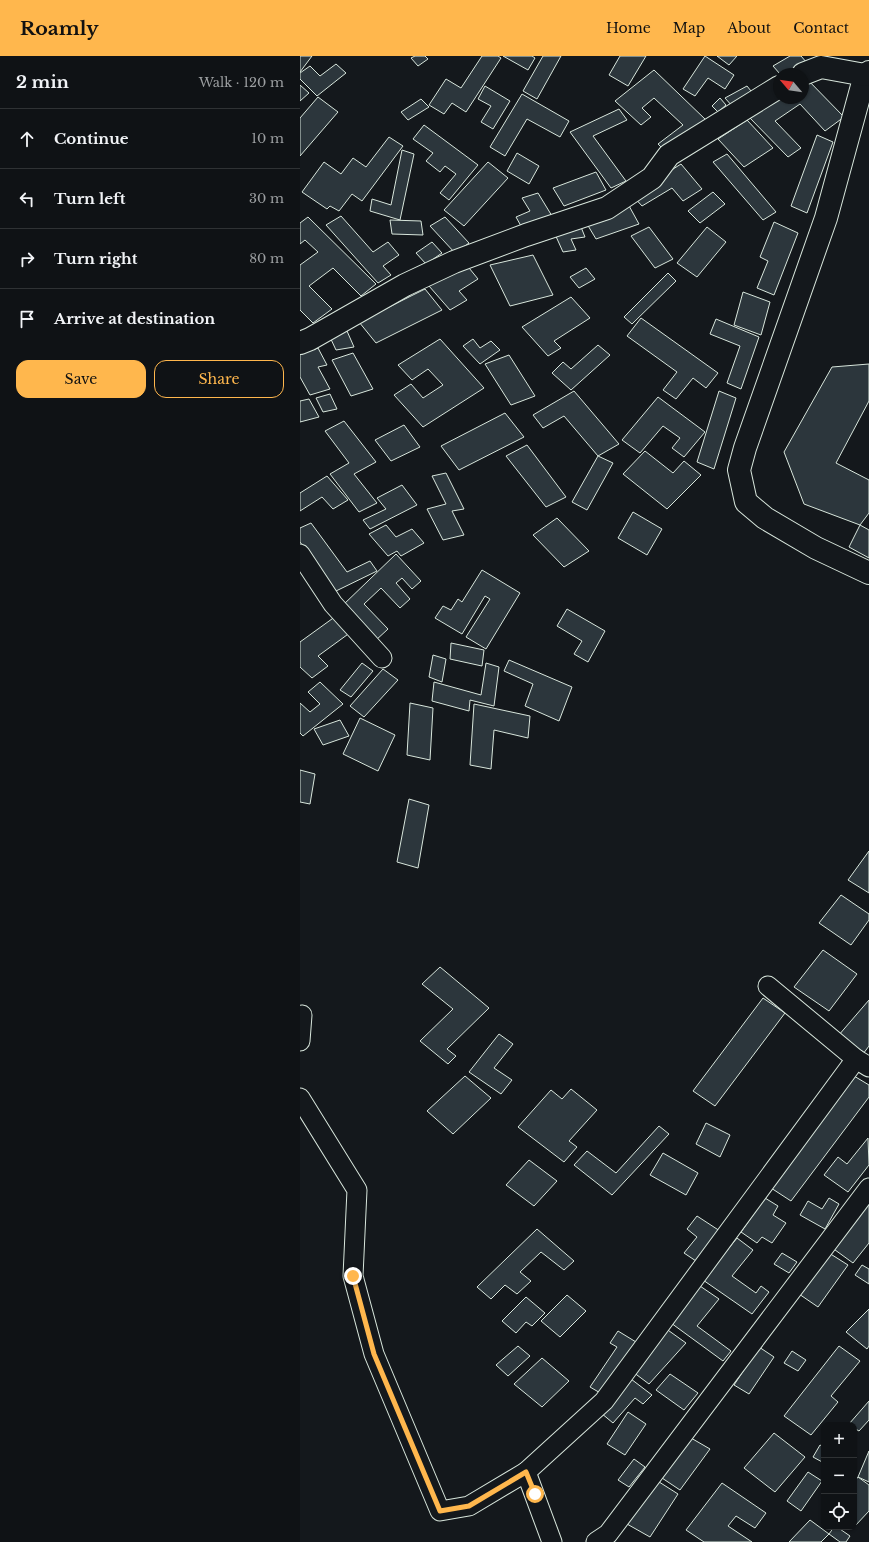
<!DOCTYPE html>
<html lang="en">
<head>
<meta charset="utf-8">
<style>
	:root { --surface:#0f1215; --page:#1d2022; --text:#f1f3f6; --muted:#9b9ea0; --line:#2f3234; --accent:#ffb74d }
	body { margin:0; font-family:"Libre Baskerville",serif; background:var(--page); color:var(--text) }
	.controls { position:absolute; right:12px; bottom:12px; display:grid; overflow:hidden; border-radius:8px; box-shadow:0 1px 3px #0004 }
	.controls button { width:36px; height:36px; display:grid; place-items:center; padding:0; border:0; border-bottom:1px solid var(--line); background:var(--surface); color:var(--text); font:20px sans-serif }
	.compass { position:absolute; left:473px; top:12px; width:36px; height:36px; border-radius:50%; background:var(--surface); box-shadow:0 1px 3px #0004; rotate:299deg }
	.stop { position:absolute; width:12px; height:12px; margin:-9px; border:3px solid #ffb74d; border-radius:50%; background:#fff }
	.stop.end { background:#ffb74d; border-color:#fff; box-shadow:0 1px 4px #0008 }
	.list { margin:0; padding:0; list-style:none }
	h2 { display:flex; justify-content:space-between; align-items:center; height:52px; margin:0; padding:0 16px; font-size:17px }
	h2 small { font-size:13px; font-weight:400; color:var(--muted) }
	.list li { display:grid; grid-template-columns:26px 1fr auto; gap:12px; align-items:center; box-sizing:border-box; height:60px; padding:0 16px; border-top:1px solid var(--line) }
	.list b { display:block; font-size:15px; white-space:nowrap }
	.list em { font-size:13px; font-style:normal; color:var(--muted) }
	.actions { display:flex; gap:8px; padding:12px 16px }
	.actions a { flex:1; padding:9px 0; border:1px solid var(--accent); border-radius:12px; text-align:center; font-size:14px; color:var(--accent) }
	.actions .main { background:var(--accent); color:#111 }
	.icon { flex:none; width:22px; height:22px; fill:none; stroke:currentColor; stroke-width:2; stroke-linecap:round; stroke-linejoin:round }
	.map { position:relative; flex:none; width:569px; height:1486px; overflow:hidden }
	header { display:flex; align-items:center; gap:24px; box-sizing:border-box; height:56px; padding:0 20px; background:var(--accent); color:#111 }
	header strong { font-size:19px }
	nav { display:flex; gap:22px; margin-inline-start:auto; font-size:14px }
	main { display:flex }
	aside { flex:1; background:var(--surface) }
	.map>svg:first-child { display:block }
	.building { fill:#2c363c; stroke:#d8e6dc }
	.lines { fill:none; stroke-linecap:round; stroke-linejoin:round }
	.minor-casing { stroke:#d8e6dc; stroke-width:21 }
	.tertiary-casing { stroke:#d8e6dc; stroke-width:24 }
	.minor { stroke:#14181c; stroke-width:19 }
	.tertiary { stroke:#14181c; stroke-width:22 }
	.route { stroke:#ffb74d; stroke-width:5 }
</style>
</head>
<body>
<header>
<strong>Roamly</strong>
<nav><a>Home</a><a>Map</a><a>About</a><a>Contact</a></nav>
</header>
<main>
<aside>
<h2>2 min<small>Walk · 120 m</small></h2>
<ul class="list">
<li><svg class="icon" aria-label="ahead" viewBox="0 0 24 24"><path d="M12 20V5M6 11l6-6 6 6"/></svg><div><b>Continue</b></div><em>10 m</em></li>
<li><svg class="icon" aria-label="left" viewBox="0 0 24 24"><path d="M17 20v-9H6M10 6l-5 5 5 5"/></svg><div><b>Turn left</b></div><em>30 m</em></li>
<li><svg class="icon" aria-label="right" viewBox="0 0 24 24"><path d="M7 20v-9h11M14 6l5 5-5 5"/></svg><div><b>Turn right</b></div><em>80 m</em></li>
<li><svg class="icon" aria-label="arrive" viewBox="0 0 24 24"><path d="M6 21V4h12l-3 4 3 4H6"/></svg><div><b>Arrive at destination</b></div></li>
</ul>
<div class="actions"><a class="main">Save</a><a>Share</a></div>
</aside>
<div class="map">
<svg width="569" height="1486" viewBox="0 0 569 1486">
	<rect width="100%" height="100%" fill="#14181c"/>
	<g class="building">
		<path d="M0 0H12L0 16Z"/>
		<path d="M115 0H125L128 3 118 10 111 2Z"/>
		<path d="M182 0H198L201 2 166 56 152 47 144 58 129 49 146 23 161 32Z"/>
		<path d="M203 0H232L235 2 228 14Z"/>
		<path d="M243 0H261L237 43 223 35Z"/>
		<path d="M320 0H346L328 30 309 19Z"/>
		<path d="M405 0 434 19 425 33 408 22 395 40 383 33Z"/>
		<path d="M417 0H437L429 9Z"/>
		<path d="M490 0H501L507 7 489 18H480L473 10Z"/>
		<path d="M36 8 46 17 17 40 0 23V17L10 10 20 20Z"/>
		<path d="M354 14 406 64 366 96 358 88 383 69 354 42 342 52 351 61 341 69 315 45Z"/>
		<path d="M504 20 544 61 525 75 500 48 475 65 501 92 488 101 448 60 479 42H503Z"/>
		<path d="M0 29 9 37 0 45Z"/>
		<path d="M185 30 210 45 193 73 181 66 191 50 178 43Z"/>
		<path d="M447 30 455 40 433 51 425 42Z"/>
		<path d="M222 38 269 65 260 81 227 63 205 100 190 91Z"/>
		<path d="M18 41 38 56 0 100V62Z"/>
		<path d="M420 42 426 49 418 56 412 50Z"/>
		<path d="M121 43 129 51 108 64 101 56Z"/>
		<path d="M319 53 327 64 293 80 326 125 311 132 270 76Z"/>
		<path d="M447 64 473 92 444 111 418 83Z"/>
		<path d="M124 69 178 109 149 144 140 137 156 118 145 110 140 116 126 105 133 97 113 83Z"/>
		<path d="M517 79 533 86 507 157 491 150Z"/>
		<path d="M89 81 103 90 62 145 52 138 39 155 30 150 27 153 2 136 24 106 41 118 53 102 66 111Z"/>
		<path d="M102 94 114 98 100 164 70 155 72 143 91 149Z"/>
		<path d="M217 97 239 110 229 128 207 115Z"/>
		<path d="M427 98 476 156 463 164 413 106Z"/>
		<path d="M188 106 208 122 164 170 144 154Z"/>
		<path d="M381 108 402 133 383 145 372 132 342 150 332 139Z"/>
		<path d="M296 116 306 134 264 150 253 132Z"/>
		<path d="M413 136 425 148 400 167 388 155Z"/>
		<path d="M238 137 252 160 221 170 216 161 230 155 222 142Z"/>
		<path d="M328 148 339 168 296 183 284 163Z"/>
		<path d="M41 160 73 196 88 186 99 199 83 210 91 219 78 227 26 169Z"/>
		<path d="M8 161 76 228 61 240 33 212 9 230 32 253 13 267 0 254V209L18 196 5 184 0 188V167Z"/>
		<path d="M145 161 169 187 155 197 130 170Z"/>
		<path d="M90 164 121 165 123 179 92 178Z"/>
		<path d="M474 166 498 177 474 239 457 232 468 205 460 201Z"/>
		<path d="M281 171 285 181 271 183 276 194 263 196 254 176Z"/>
		<path d="M349 171 373 203 355 212 331 180Z"/>
		<path d="M407 171 426 186 397 221 377 207Z"/>
		<path d="M132 186 142 197 126 208 116 197Z"/>
		<path d="M233 199 253 239 210 250 190 209Z"/>
		<path d="M165 207 178 223 159 235 167 244 150 254 129 230Z"/>
		<path d="M286 212 295 223 279 232 270 221Z"/>
		<path d="M368 217 376 225 332 268 324 261Z"/>
		<path d="M125 233 142 254 76 287 59 266Z"/>
		<path d="M443 236 470 246 461 279 434 269Z"/>
		<path d="M271 241 290 262 254 285 261 292 248 300 222 271Z"/>
		<path d="M341 262 418 317 406 332 393 322 376 343 363 334 377 316 327 280Z"/>
		<path d="M416 263 459 281 441 333 427 327 440 290 410 278Z"/>
		<path d="M47 275 54 291 36 294 29 279Z"/>
		<path d="M140 283 184 332 123 371 94 339 111 328 123 342 143 329 128 313 112 324 98 309Z"/>
		<path d="M173 283 180 292 191 285 200 294 180 308 163 290Z"/>
		<path d="M298 289 310 299 271 334 252 317 263 306 271 313Z"/>
		<path d="M18 292 27 309 18 311 30 333 10 339 0 321V298Z"/>
		<path d="M53 297 73 333 51 340 32 304Z"/>
		<path d="M209 299 235 340 211 349 185 308Z"/>
		<path d="M569 308V345L536 407 569 424V457L560 469 504 448 484 396 532 311Z"/>
		<path d="M274 335 319 388 298 400 264 360 243 372 233 359Z"/>
		<path d="M419 335 436 342 414 413 397 406Z"/>
		<path d="M30 338 37 353 23 356 16 342Z"/>
		<path d="M358 341 405 376 384 401 372 392 380 382 363 370 340 397 322 384Z"/>
		<path d="M9 343 19 361 0 366V345Z"/>
		<path d="M205 357 224 381 159 414 141 390Z"/>
		<path d="M44 365 76 406 54 418 77 447 59 456 30 418 49 407 25 375Z"/>
		<path d="M104 369 120 391 91 405 75 384Z"/>
		<path d="M227 389 266 441 246 451 206 400Z"/>
		<path d="M345 395 373 417 384 405 401 419 367 453 323 418Z"/>
		<path d="M298 400 313 407 287 454 272 446Z"/>
		<path d="M146 417 164 453 152 455 164 479 143 484 127 453 146 448 132 420Z"/>
		<path d="M27 420 48 444 33 453 22 441 0 455V437Z"/>
		<path d="M102 429 117 449 70 473 63 464 86 453 77 442Z"/>
		<path d="M333 456 362 473 347 499 318 482Z"/>
		<path d="M257 462 289 495 264 511 233 479Z"/>
		<path d="M11 467 47 516 70 505 77 515 36 535 0 486V472Z"/>
		<path d="M86 469 96 481 112 473 124 487 101 500 97 495 88 500 69 478Z"/>
		<path d="M560 469 569 474V502L549 491Z"/>
		<path d="M96 498 121 525 112 533 102 522 96 527 110 543 100 552 81 532 64 548 88 573 75 585 42 550Z"/>
		<path d="M182 514 220 537 186 593 166 581 190 543 185 540 162 578 135 562 143 550 151 554 158 543 162 546Z"/>
		<path d="M267 553 305 575 288 606 274 598 282 585 257 570Z"/>
		<path d="M36 560 51 576 18 600 28 610 12 622 0 611V586Z"/>
		<path d="M151 587 184 594 182 610 150 603Z"/>
		<path d="M133 599 146 603 142 626 129 621Z"/>
		<path d="M209 604 272 631 259 665 225 650 233 628 204 615Z"/>
		<path d="M62 607 73 615 51 641 40 634Z"/>
		<path d="M186 607 199 611 194 650 170 644 169 655 132 645 134 626 181 639Z"/>
		<path d="M83 613 98 624 64 661 50 650Z"/>
		<path d="M20 626 43 648 3 680 0 677V647L10 656 20 648 8 636Z"/>
		<path d="M110 647 133 652 130 704 107 699Z"/>
		<path d="M174 648 230 660 228 682 194 674 191 713 170 709Z"/>
		<path d="M60 662 95 679 78 715 43 698Z"/>
		<path d="M40 664 49 680 23 689 14 673Z"/>
		<path d="M0 714 15 718 10 748 0 746Z"/>
		<path d="M109 743 129 749 118 812 97 806Z"/>
		<path d="M569 795V837L548 824Z"/>
		<path d="M541 839 569 858V864L551 889 519 867Z"/>
		<path d="M523 894 557 918 529 955 494 931Z"/>
		<path d="M140 911 189 952 147 993 156 1000 148 1008 120 985 153 953 122 928Z"/>
		<path d="M463 942 485 957 415 1050 393 1035Z"/>
		<path d="M569 944V990L563 998 538 980Z"/>
		<path d="M199 978 213 988 194 1012 212 1024 201 1038 169 1016Z"/>
		<path d="M165 1020 191 1042 153 1078 127 1055Z"/>
		<path d="M554 1020 569 1029V1041L491 1145 471 1132Z"/>
		<path d="M271 1033 297 1054 269 1085 277 1091 264 1106 218 1071 251 1034 262 1043Z"/>
		<path d="M406 1067 430 1079 420 1101 396 1088Z"/>
		<path d="M359 1070 369 1078 312 1139 274 1109 287 1095 316 1117Z"/>
		<path d="M568 1082 569 1109 548 1136 524 1119 538 1101 547 1108Z"/>
		<path d="M363 1097 398 1117 386 1139 350 1119Z"/>
		<path d="M229 1104 257 1125 234 1150 206 1129Z"/>
		<path d="M465 1142 478 1150 473 1159 486 1167 472 1187 462 1181 457 1187 441 1176Z"/>
		<path d="M529 1142 539 1148 525 1173 500 1159 508 1145 522 1153Z"/>
		<path d="M566 1148 569 1149V1187L553 1207 531 1191Z"/>
		<path d="M397 1160 423 1177 399 1207 384 1197 397 1181 387 1173Z"/>
		<path d="M237 1173 274 1205 264 1214 241 1196 220 1216 231 1225 217 1238 205 1229 191 1243 177 1231Z"/>
		<path d="M437 1182 453 1194 432 1220 456 1237 461 1230 469 1236 452 1258 403 1224Z"/>
		<path d="M482 1197 497 1206 489 1217 474 1208Z"/>
		<path d="M529 1197 548 1209 518 1251 499 1238Z"/>
		<path d="M562 1209 569 1213V1228L555 1219Z"/>
		<path d="M400 1230 419 1243 397 1270 431 1295 423 1305 371 1267Z"/>
		<path d="M267 1239 286 1255 260 1281 241 1265Z"/>
		<path d="M226 1241 245 1257 232 1270 226 1266 216 1277 202 1265Z"/>
		<path d="M569 1253V1290L567 1293 546 1276Z"/>
		<path d="M365 1272 386 1287 349 1328 329 1313Z"/>
		<path d="M318 1275 336 1286 302 1338 290 1331 317 1291 310 1287Z"/>
		<path d="M218 1290 230 1300 208 1320 196 1309Z"/>
		<path d="M539 1290 560 1305 531 1340 538 1346 511 1379 484 1360Z"/>
		<path d="M459 1291 474 1301 449 1338 434 1329Z"/>
		<path d="M492 1295 506 1304 498 1315 484 1307Z"/>
		<path d="M242 1302 269 1325 242 1351 214 1328Z"/>
		<path d="M370 1318 398 1337 384 1354 356 1334Z"/>
		<path d="M331 1323 352 1339 343 1348 335 1342 313 1367 301 1357Z"/>
		<path d="M569 1345V1364L559 1375 554 1372V1369L549 1368Z"/>
		<path d="M328 1356 346 1368 325 1399 307 1388Z"/>
		<path d="M474 1377 505 1401 475 1436 444 1412Z"/>
		<path d="M391 1382 410 1393 380 1434 362 1422Z"/>
		<path d="M520 1389 524 1391V1407L513 1401Z"/>
		<path d="M569 1395V1426L558 1421Z"/>
		<path d="M334 1403 345 1411 329 1431 318 1424Z"/>
		<path d="M508 1416 522 1425 501 1455 487 1445Z"/>
		<path d="M558 1421 569 1429V1455L555 1470 554 1426Z"/>
		<path d="M356 1424 378 1438 350 1481 327 1468Z"/>
		<path d="M422 1427 466 1457 455 1472 436 1460 428 1470 452 1486H404L386 1474Z"/>
		<path d="M510 1464 529 1478 521 1486H489Z"/>
		<path d="M534 1471H537L550 1480 546 1486H540L529 1478Z"/>
	</g>
	<g class="lines">
		<defs>
			<g id="minor">
				<path d="M0 498 33 548 82 602"/>
				<path d="M468 930 556 1003"/>
				<path d="M0 985 2 959"/>
				<path d="M0 1042 57 1134 53 1220 74 1298 140 1455 169 1450 226 1416 252 1486"/>
				<path d="M226 1416 304 1345 556 1003 569 1011"/>
				<path d="M296 1486 308 1478 569 1132"/>
			</g>
			<g id="tertiary">
				<path d="M569 16 565 19 526 162 445 392 439 414 446 446 465 462 516 492 569 517"/>
				<path d="M503 18 521 11 565 19"/>
				<path d="M0 287 10 283 105 229 154 206 226 179 307 152 352 122 369 99 479 31"/>
			</g>
		</defs>
		<use href="#minor" class="minor-casing"/>
		<use href="#tertiary" class="tertiary-casing"/>
		<use href="#minor" class="minor"/>
		<use href="#tertiary" class="tertiary"/>
	</g>
	<g class="lines">
		<path class="route" d="M53 1220 74 1298 140 1455 169 1450 226 1416 235 1438"/>
	</g>
</svg>
<div class="controls">
<button>+</button>
<button>−</button>
<button><svg class="icon" aria-label="locate" viewBox="0 0 24 24"><circle cx="12" cy="12" r="6"/><path d="M12 2v4M12 18v4M2 12h4M18 12h4"/></svg></button>
</div>
<svg class="compass" viewBox="-18 -18 36 36"><path d="M0-13l5 13h-10z" fill="#e53935"/><path d="M0 13l5-13h-10z" fill="#9b9ea0"/></svg>
<div class="stop" style="left:235px;top:1438px"></div>
<div class="stop end" style="left:53px;top:1220px"></div>
</div>
</main>
</body>
</html>
